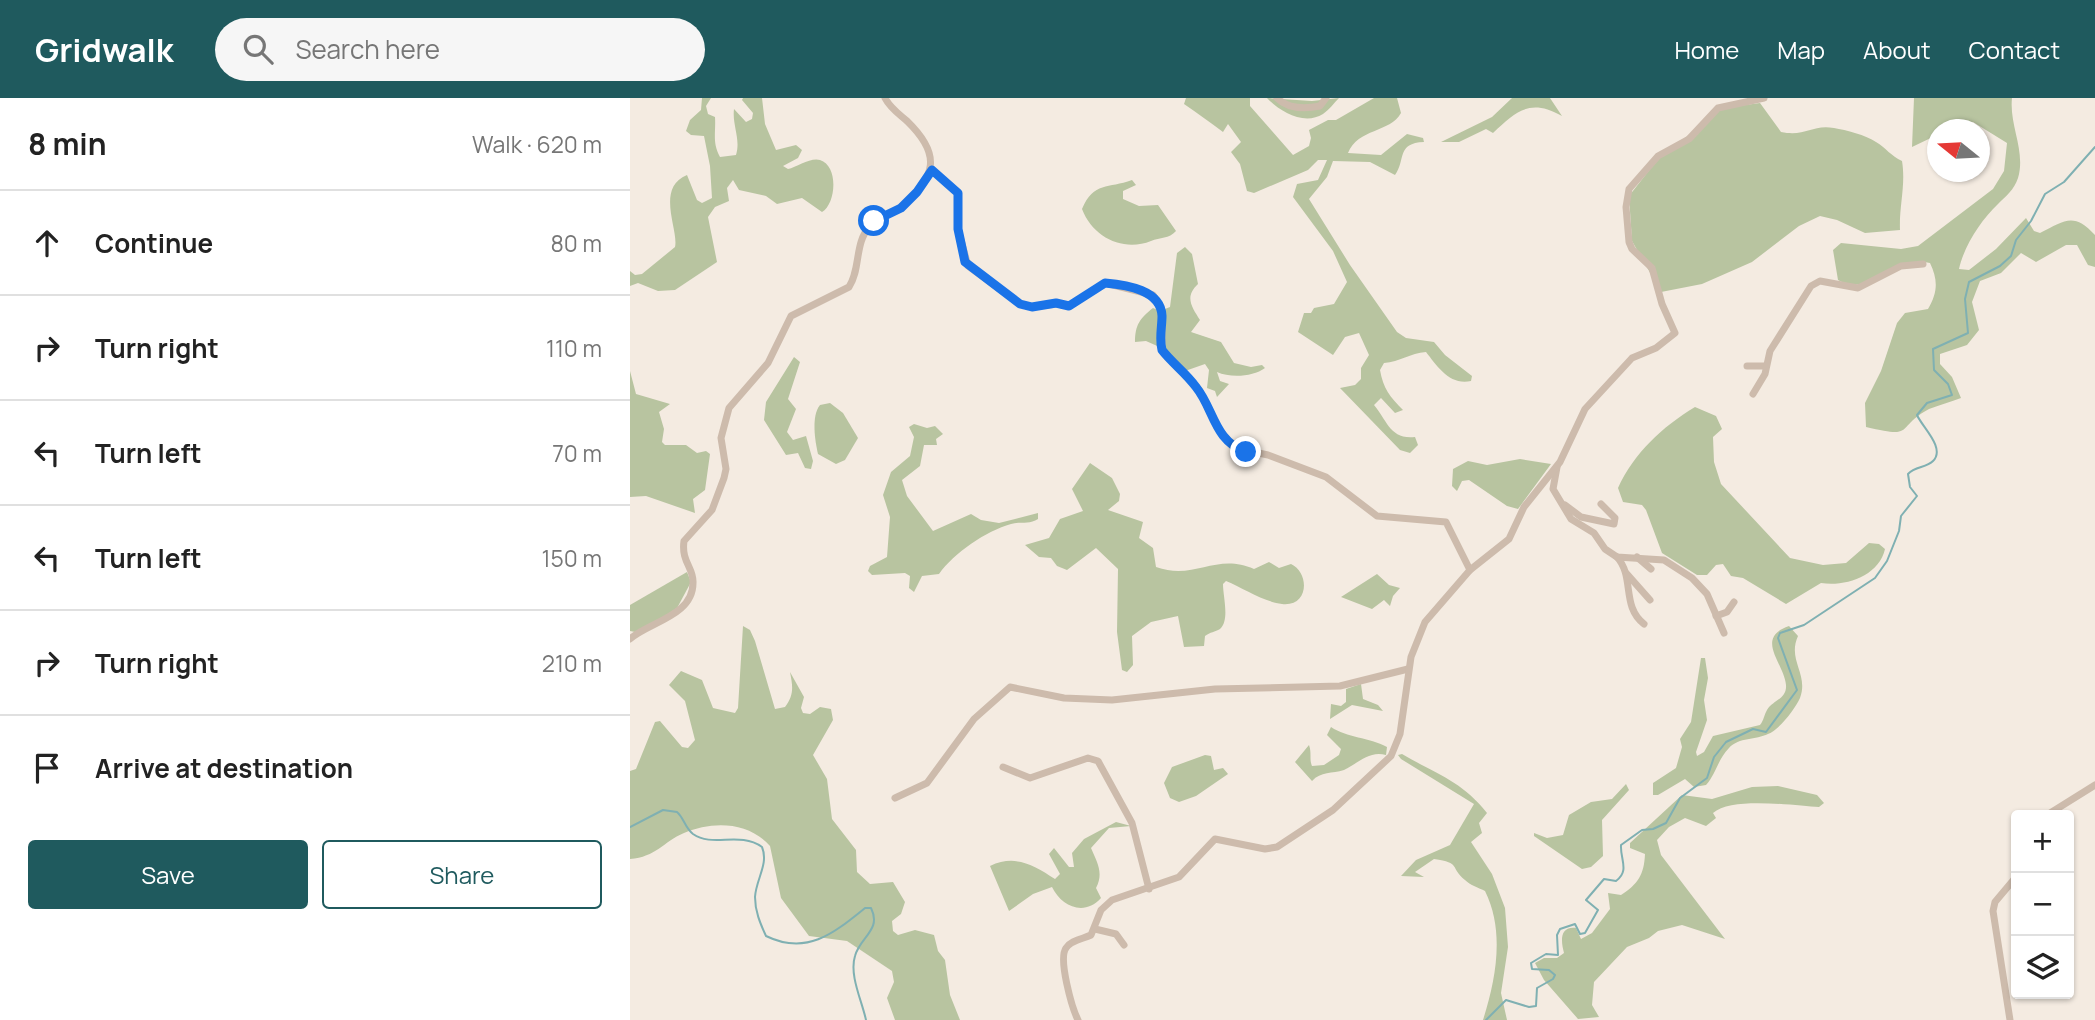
<!DOCTYPE html>
<html lang="en">
<head>
<meta charset="utf-8">
<style>
	:root { --surface:#fff; --page:#f6f6f6; --text:#222; --muted:#767676; --line:#e0e0e0; --accent:#1f5a5e }
	body { margin:0; font-family:Manrope,sans-serif; background:var(--page); color:var(--text) }
	.controls { position:absolute; right:21px; bottom:21px; display:grid; overflow:hidden; border-radius:7px; box-shadow:0 2px 5px #0004 }
	.controls button { width:63px; height:63px; display:grid; place-items:center; padding:0; border:0; border-bottom:2px solid var(--line); background:var(--surface); color:var(--text); font:35px sans-serif }
	.compass { position:absolute; left:1297px; top:21px; width:63px; height:63px; border-radius:50%; background:var(--surface); box-shadow:0 2px 5px #0004; rotate:288deg }
	.stop { position:absolute; width:21px; height:21px; margin:-16px; border:5px solid #1a73e8; border-radius:50%; background:#fff }
	.stop.end { background:#1a73e8; border-color:#fff; box-shadow:0 2px 7px #0008 }
	.list { margin:0; padding:0; list-style:none }
	h2 { display:flex; justify-content:space-between; align-items:center; height:91px; margin:0; padding:0 28px; font-size:30px }
	h2 small { font-size:23px; font-weight:400; color:var(--muted) }
	.list li { display:grid; grid-template-columns:46px 1fr auto; gap:21px; align-items:center; box-sizing:border-box; height:105px; padding:0 28px; border-top:2px solid var(--line) }
	.list b { display:block; font-size:26px; white-space:nowrap }
	.list em { font-size:23px; font-style:normal; color:var(--muted) }
	.actions { display:flex; gap:14px; padding:21px 28px }
	.actions a { flex:1; padding:16px 0; border:2px solid var(--accent); border-radius:7px; text-align:center; font-size:24px; color:var(--accent) }
	.actions .main { background:var(--accent); color:#fff }
	.icon { flex:none; width:38px; height:38px; fill:none; stroke:currentColor; stroke-width:2; stroke-linecap:round; stroke-linejoin:round }
	.map { position:relative; flex:none; width:1465px; height:922px; overflow:hidden }
	header { display:flex; align-items:center; gap:42px; box-sizing:border-box; height:98px; padding:0 35px; background:var(--accent); color:#fff }
	header strong { font-size:33px }
	nav { display:flex; gap:38px; margin-inline-start:auto; font-size:24px }
	.search { width:490px; height:63px; background:var(--page); display:flex; align-items:center; gap:18px; box-sizing:border-box; padding:0 24px; border-radius:38px; color:var(--muted); font-size:26px }
	main { display:flex }
	aside { flex:1; background:var(--surface) }
	.map>svg:first-child { display:block }
	.green { fill:#b8c4a0 }
	.lines { fill:none; stroke-linecap:round; stroke-linejoin:round }
	.stream { stroke:#7fb0b2; stroke-width:2 }
	.minor { stroke:#cdbbac; stroke-width:7 }
	.route { stroke:#1a73e8; stroke-width:9 }
</style>
</head>
<body>
<header>
<strong>Gridwalk</strong>
<div class="search"><svg class="icon" aria-label="search" viewBox="0 0 24 24"><circle cx="10" cy="10" r="6"/><path d="M15 15l6 6"/></svg>Search here</div>
<nav><a>Home</a><a>Map</a><a>About</a><a>Contact</a></nav>
</header>
<main>
<aside>
<h2>8 min<small>Walk · 620 m</small></h2>
<ul class="list">
<li><svg class="icon" aria-label="ahead" viewBox="0 0 24 24"><path d="M12 20V5M6 11l6-6 6 6"/></svg><div><b>Continue</b></div><em>80 m</em></li>
<li><svg class="icon" aria-label="right" viewBox="0 0 24 24"><path d="M7 20v-9h11M14 6l5 5-5 5"/></svg><div><b>Turn right</b></div><em>110 m</em></li>
<li><svg class="icon" aria-label="left" viewBox="0 0 24 24"><path d="M17 20v-9H6M10 6l-5 5 5 5"/></svg><div><b>Turn left</b></div><em>70 m</em></li>
<li><svg class="icon" aria-label="left" viewBox="0 0 24 24"><path d="M17 20v-9H6M10 6l-5 5 5 5"/></svg><div><b>Turn left</b></div><em>150 m</em></li>
<li><svg class="icon" aria-label="right" viewBox="0 0 24 24"><path d="M7 20v-9h11M14 6l5 5-5 5"/></svg><div><b>Turn right</b></div><em>210 m</em></li>
<li><svg class="icon" aria-label="arrive" viewBox="0 0 24 24"><path d="M6 21V4h12l-3 4 3 4H6"/></svg><div><b>Arrive at destination</b></div></li>
</ul>
<div class="actions"><a class="main">Save</a><a>Share</a></div>
</aside>
<div class="map">
<svg width="1465" height="922" viewBox="0 0 1465 922">
	<rect width="100%" height="100%" fill="#f4ebe1"/>
	<g class="green">
		<path d="M72 0H81L76 8 78 16 85 19C86 35 82 44 90 59L106 57C111 41 102 27 104 11L116 24 122 21 123 15 112 2 113 0H132L135 26 146 52 166 47 172 52 168 60 153 68 158 71C167 69 181 59 190 62 209 68 206 106 192 114L172 100 147 106 136 98 109 92 103 82 97 90 99 103 85 109 78 119 87 164 45 192 28 193 8 185 0 188V173L5 177 12 176 45 149C49 132 25 90 57 77L67 102 72 105 82 100 80 68 74 38 61 37 56 33 60 22 71 12Z"/>
		<path d="M556 0H620V8L663 57 679 48 681 40 679 32 698 22H706L744 0H767L771 15C760 35 728 30 718 55L751 57 777 36 793 40 794 44C766 45 776 62 765 77L740 64 703 63 697 79 679 101 720 167 767 234 776 240 804 244 815 257 842 278 841 283C820 288 807 268 796 254 780 255 770 264 754 265L750 272C753 290 760 299 773 312L765 315 751 300 744 307C757 322 760 342 785 339L788 347 780 355 770 352 710 290 725 287 731 281V270L739 257 729 235 715 239 703 257 668 234 674 215H681L684 210 704 206 717 184 703 153 663 99 667 86 688 82 697 62H688L678 72 624 95 617 93 610 66 601 54 611 44 598 26 593 34C580 24 567 15 554 6Z"/>
		<path d="M637 0 682 3 709 0C704 5 699 12 693 16 674 28 649 13 637 0Z"/>
		<path d="M882 0H920L932 18C900 0 886 13 863 35L856 31 829 44H811L862 19Z"/>
		<path d="M1284 0H1382C1379 27 1396 53 1388 80 1384 92 1376 98 1368 106 1351 122 1334 148 1329 171L1339 172 1366 151 1396 120 1404 133 1410 135C1435 122 1444 114 1465 137V169L1458 167 1447 147H1436L1406 164 1391 155 1371 175 1350 183 1342 204 1349 232 1337 247 1310 256V266L1322 279 1331 300C1321 304 1309 307 1299 311 1264 330 1287 341 1236 329L1235 305 1251 273 1267 225 1275 215 1298 211C1308 194 1308 182 1300 165 1267 157 1240 201 1208 182L1203 152 1211 145 1271 151 1288 148 1363 91 1374 73 1377 45 1343 24 1325 31 1308 32 1307 37 1282 49Z"/>
		<path d="M1130 5 1151 34C1176 39 1182 26 1204 30 1216 32 1236 37 1246 44 1256 50 1261 58 1272 63 1276 87 1269 108 1270 132L1235 135 1207 122 1190 118 1169 128 1122 164 1072 186 1031 194 1002 143 999 98 1028 61 1093 10Z"/>
		<path d="M502 82 506 87 493 93V101L509 108 528 107 546 133C539 141 530 139 521 143 494 154 463 140 452 111 464 83 478 91 502 82Z"/>
		<path d="M555 149 562 156 568 186C554 199 562 209 570 222L561 234 591 244 604 265 621 269 632 267 635 270C623 279 600 280 587 274L590 283 599 286 587 299 585 293 577 290 579 272 575 266 555 273 534 251 516 243 505 244C505 227 510 220 523 210L530 213 540 209 547 155Z"/>
		<path d="M164 259 170 264 158 301 166 311 157 334 163 342 176 338 183 363 181 371 175 370 168 355 156 357 134 322 136 304Z"/>
		<path d="M0 273 6 296 40 306 29 314 34 331 32 344 35 347H56L67 355 76 353 80 356 75 392 63 401 65 415 16 398 0 399Z"/>
		<path d="M200 305 213 315 228 340 215 362 206 366 188 356C185 343 181 318 190 307Z"/>
		<path d="M1065 309 1086 318 1092 331 1083 339 1084 364 1091 386 1160 460 1193 467 1216 465 1239 445 1249 446 1255 451C1249 478 1215 489 1191 485L1156 506 1113 480 1101 478 1093 466 1086 467 1077 477H1067L1032 455 1016 412 1012 407 993 404 988 390C1004 355 1032 329 1065 309Z"/>
		<path d="M284 326 297 330 305 328 313 336 306 341 307 347H294L290 368 272 382 277 398 303 433 341 416 351 422 369 425 408 415V421C399 427 391 423 381 426 356 433 324 455 309 476L292 478 284 494 279 490 280 478 275 475 242 477 238 473 240 468 257 459 260 419 253 397 261 374 280 358 284 339 279 329Z"/>
		<path d="M890 361 921 366 888 411 877 408 839 382 832 383 827 393 822 388 823 371 838 363 857 367Z"/>
		<path d="M460 365 482 380 490 396 489 403 478 412 513 424 509 440 523 450 526 469C565 483 586 454 624 471L639 464 649 470 661 466C680 475 679 509 652 506 634 504 613 490 596 483L593 486C593 499 600 522 590 531 585 534 580 534 575 538L574 548 554 549 548 518 521 524 502 538 503 567 497 574 492 572 487 534 488 471 466 450 437 472 427 468 421 460 409 459 395 447 419 440 430 421 453 413 442 391Z"/>
		<path d="M57 474 61 484 46 512 5 534 0 533V507Z"/>
		<path d="M747 476 759 487 770 490 763 498 760 508 754 502 742 511 711 499Z"/>
		<path d="M113 528 120 532 125 543 145 611 155 609C164 597 163 589 160 574L174 599 171 610 173 615 180 616 190 609 201 611 203 622 183 657 197 681 202 721 226 752 227 774 240 786 263 784 275 804 271 816 262 823 263 833 268 837 285 832 304 837 308 853 315 862 320 897 330 922H265L257 900 264 884 262 873 217 843 179 838 151 800 140 748C118 723 82 723 54 735 33 744 26 759 0 761V673L6 671 25 624 30 623 52 649 58 650 65 642 55 603 39 587 51 573 72 582 83 610 105 615 108 610Z"/>
		<path d="M1159 528 1168 538C1157 562 1179 576 1170 600 1165 611 1150 631 1138 636 1126 642 1109 639 1099 650 1088 661 1086 676 1076 687L1064 689 1055 681 1028 697H1023V685L1046 670 1052 649 1050 641 1061 624 1071 560H1075L1078 580 1074 602 1077 622 1066 654 1067 658 1074 654 1083 638 1130 627C1134 622 1134 617 1137 612 1143 602 1157 601 1156 587 1154 565 1124 540 1159 528Z"/>
		<path d="M731 586 733 601 748 607 753 613 722 607 700 621 701 606 711 608 716 604V591Z"/>
		<path d="M701 629C717 640 739 639 757 649L756 657C739 652 727 666 714 672 702 676 691 673 682 683L665 664 679 647C682 655 679 661 682 668L694 667 709 657 711 651 697 637Z"/>
		<path d="M772 656C806 676 832 683 857 715L849 725 852 735 841 744 862 776 875 810 878 849 871 895 877 922H853C866 881 875 833 855 793 849 790 840 787 835 782 819 769 832 765 804 761L785 774 794 779 771 778 786 762 820 747 844 706 771 661 768 657Z"/>
		<path d="M575 657 581 658 584 672 593 670 598 676 566 698 549 704 540 700 534 685 542 669Z"/>
		<path d="M996 686 999 692 972 722 973 758 961 769 952 771 904 738V735L917 740 933 737 939 717 961 704 982 701Z"/>
		<path d="M1148 688 1187 697 1194 705 1189 709C1165 708 1102 698 1083 715L1086 720 1076 728 1055 720 1039 729 1027 742 1031 757 1095 841 1052 827 1028 833 1019 840 997 849 964 884 962 907 969 919 948 921 914 882 905 865 914 860H927L934 855C931 844 929 828 946 830L951 841 962 835 980 811 978 795 991 797C1008 786 1014 777 1015 756L1000 750V745L1052 697 1082 701 1122 689Z"/>
		<path d="M486 724 501 728 479 730 461 750C467 764 474 775 466 790L471 800C454 819 431 808 422 789L403 796 379 813 360 768C385 756 404 767 425 781L430 776 419 756 424 750 439 769H444L442 755 454 741Z"/>
	</g>
	<g class="lines">
		<g class="stream">
			<path d="M0 729 33 712 47 714C54 720 55 730 63 736 83 750 109 733 132 749 139 766 126 781 125 799 125 813 130 825 136 838 177 858 204 835 235 810H241C252 832 230 839 225 858 219 877 232 903 236 922"/>
			<path d="M856 922 876 902 899 909 906 908 907 890 923 881 925 877 919 872 902 871 901 865 916 856 928 857 927 837 930 831 945 826 950 836 955 835 968 812 956 802 974 781 986 783C1000 773 990 761 991 747L1012 732 1023 731 1036 725 1050 700 1077 680 1084 659 1096 644 1123 631 1136 634 1167 592 1148 540 1150 535 1174 527 1245 480 1257 463 1269 433 1271 418 1287 398 1280 389 1278 376C1285 368 1296 370 1303 363 1316 350 1292 329 1287 317L1297 305 1322 297 1318 286 1304 272 1303 251 1338 235 1335 201 1339 184 1370 168 1381 158 1386 142 1401 123 1415 96 1434 84 1465 49"/>
		</g>
		<g class="minor">
			<path d="M647 0C658 11 675 11 690 8L696 0"/>
			<path d="M302 72 328 95V131L338 168 390 206 402 209 427 206 439 208 475 185 523 197 532 214V252L569 292 587 329 605 350 638 357 696 379 747 418 816 424 840 472"/>
			<path d="M1117 268H1136"/>
			<path d="M1123 296 1135 276 1140 253 1181 188 1190 183 1228 190 1271 168 1293 166"/>
			<path d="M927 369 923 391 941 421 964 435 975 451 987 459 1034 462 1062 480 1077 496 1094 535"/>
			<path d="M935 407 951 419 984 426 985 420 971 406"/>
			<path d="M987 459C1005 479 991 508 1014 526"/>
			<path d="M1007 459 1021 471"/>
			<path d="M997 476 1020 502"/>
			<path d="M1086 518 1097 514 1104 504"/>
			<path d="M0 541C19 524 63 518 63 485 64 470 51 464 54 443L82 412 94 380 96 371 91 340 99 310 138 265 161 218 219 189C231 171 224 145 240 128 249 118 263 117 272 108 306 78 312 57 277 23 269 16 260 10 255 0"/>
			<path d="M373 669 400 680 458 660 468 663 502 725 519 791"/>
			<path d="M265 700 297 685 344 621 380 589 434 600 482 602 585 591 710 588 778 571"/>
			<path d="M1417 717 1465 687"/>
			<path d="M465 831 486 836 494 847"/>
			<path d="M448 922C442 910 428 861 436 850 441 842 453 841 461 837L471 812 482 802 549 779 585 741 635 751 647 749 703 712 761 658 770 636 781 559 795 524 840 472 879 441 894 409 930 364 955 311 1002 260 1026 250 1045 235 1032 206 1022 170 1002 151 999 144 996 109 999 91 1028 58 1059 41 1088 10 1134 0"/>
			<path d="M1380 922 1363 813 1365 804 1386 779"/>
		</g>
	</g>
	<g class="lines">
		<path class="route" d="M244 123 271 110 287 94 302 72 328 95V131L335 164 390 206 402 209 426 205 439 208 475 185C497 187 531 192 532 218 532 229 529 241 532 252 542 265 556 275 566 289 584 311 584 343 616 354"/>
	</g>
</svg>
<div class="controls">
<button>+</button>
<button>−</button>
<button><svg class="icon" aria-label="layers" viewBox="0 0 24 24"><path d="M12 4l9 5-9 5-9-5zM3 14l9 5 9-5"/></svg></button>
</div>
<svg class="compass" viewBox="-18 -18 36 36"><path d="M0-13l5 13h-10z" fill="#e53935"/><path d="M0 13l5-13h-10z" fill="#767676"/></svg>
<div class="stop" style="left:244px;top:123px"></div>
<div class="stop end" style="left:616px;top:354px"></div>
</div>
</main>
</body>
</html>
